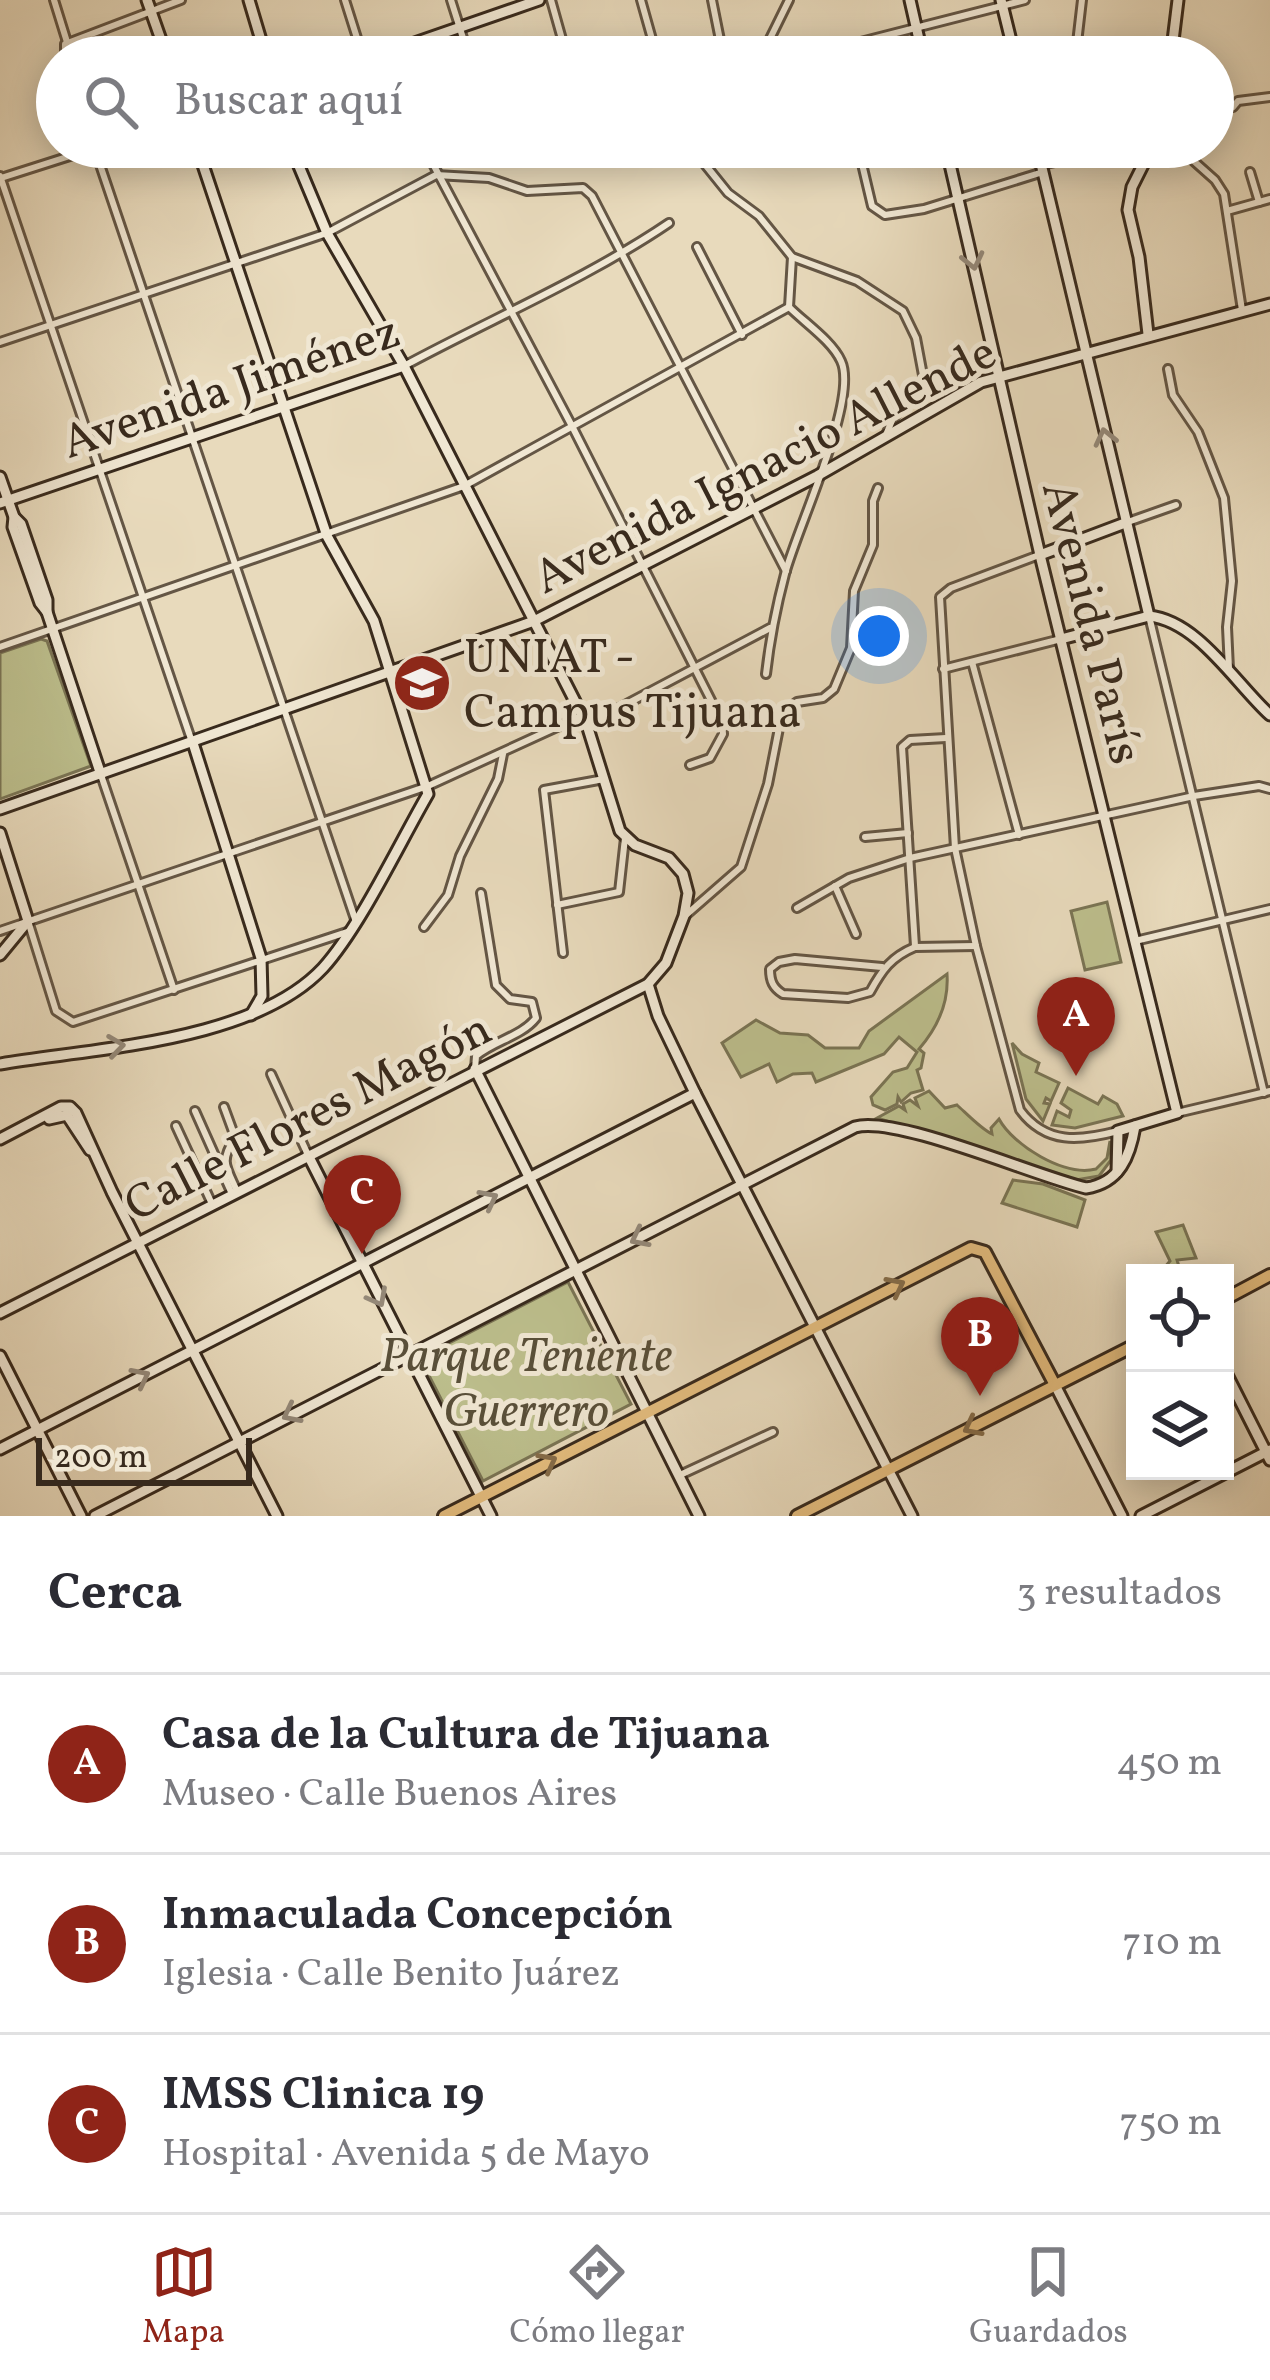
<!DOCTYPE html>
<html lang="es">
<head>
<meta charset="utf-8">
<style>
	:root { --surface:#fff; --page:#f2f2f3; --text:#2b2b33; --muted:#7c7c81; --line:#e1e1e2; --accent:#8f2418 }
	body { margin:0; font-family:Vollkorn,serif; background:var(--page); color:var(--text) }
	.controls { position:absolute; right:36px; bottom:36px; display:grid; overflow:hidden; border-radius:0px; box-shadow:0 6px 30px #0003 }
	.controls button { width:108px; height:108px; display:grid; place-items:center; padding:0; border:0; border-bottom:3px solid var(--line); background:var(--surface); color:var(--text); font:60px sans-serif }
	.scale { position:absolute; left:36px; bottom:30px; width:216px; box-sizing:border-box; padding-left:12px; border:6px solid #382a1d; border-top:0; font-size:33px; line-height:42px; white-space:nowrap; color:#382a1d; -webkit-text-stroke:9px #f0e7d3; paint-order:stroke }
	.you { position:absolute; left:879px; top:636px; width:42px; height:42px; margin:-30px; border:9px solid #fff; border-radius:50%; background:#1a73e8; box-shadow:0 0 0 18px #1a73e833 }
	.badge { display:grid; place-items:center; width:78px; height:78px; border-radius:50%; background:var(--accent); color:#fff; font-size:39px; font-weight:700 }
	.pin { position:absolute; translate:-50% -99px; filter:drop-shadow(0 3px 6px #0008) }
	.pin::after { content:''; position:absolute; top:63px; width:42px; height:36px; background:inherit; clip-path:polygon(0 0,100% 0,50% 100%) }
	.list { margin:0; padding:0; list-style:none }
	h2 { display:flex; justify-content:space-between; align-items:center; height:156px; margin:0; padding:0 48px; font-size:51px }
	h2 small { font-size:39px; font-weight:400; color:var(--muted) }
	.list li { display:grid; grid-template-columns:78px 1fr auto; gap:36px; align-items:center; box-sizing:border-box; height:180px; padding:0 48px; border-top:3px solid var(--line) }
	.list b { display:block; font-size:45px; white-space:nowrap }
	.list p { margin:0; font-size:39px; white-space:nowrap; color:var(--muted) }
	.list em { font-size:39px; font-style:normal; color:var(--muted) }
	.icon { flex:none; width:66px; height:66px; fill:none; stroke:currentColor; stroke-width:2; stroke-linecap:round; stroke-linejoin:round }
	.map { position:relative; flex:none; width:1270px; height:1516px; overflow:hidden }
	.search { position:absolute; background:var(--surface); box-shadow:0 6px 30px #0003; left:36px; right:36px; top:36px; height:132px; display:flex; align-items:center; gap:30px; box-sizing:border-box; padding:0 42px; border-radius:66px; color:var(--muted); font-size:45px }
	.sheet { height:696px; background:var(--surface) }
	nav { display:flex; justify-content:space-around; align-items:center; box-sizing:border-box; height:168px; border-top:3px solid var(--line); background:var(--surface); font-size:33px; color:var(--muted) }
	nav a { display:grid; justify-items:center; gap:6px }
	nav .on { color:var(--accent) }
	.map>svg:first-child { display:block }
	.green { fill:#bcbe8c; stroke:#7a7454; stroke-width:3 }
	.lines { fill:none; stroke-linecap:round; stroke-linejoin:round }
	.street-casing { stroke:#645645; stroke-width:12 }
	.secondary-casing { stroke:#382a1d; stroke-width:15 }
	.primary-casing { stroke:#382a1d; stroke-width:16 }
	.street { stroke:#f0e7d3; stroke-width:6 }
	.secondary { stroke:#f0e7d3; stroke-width:9 }
	.primary { stroke:#e4bd7e; stroke-width:10 }
	.oneway { stroke:#948878 }
	.oneway2 { stroke:#856c49 }
	.labels { text-anchor:middle; stroke-width:10; stroke-linejoin:round; paint-order:stroke }
	.street-label { font-size:48px; fill:#382a1d; stroke:#f0e7d3 }
	.poi-label { font-size:48px; fill:#382a1d; stroke:#f0e7d3; text-anchor:start }
	.park-label { font-size:48px; font-style:italic; fill:#594f39; stroke:#f0e7d3 }
</style>
</head>
<body>
<div class="map">
<svg width="1270" height="1516" viewBox="0 0 1270 1516">
	<rect width="100%" height="100%" fill="#e8dabc"/>
	<filter id="stains"><feTurbulence type="fractalNoise" baseFrequency=".00167" numOctaves="4"/><feColorMatrix values="0 0 0 0 .2 0 0 0 0 .09 0 0 0 0 .02 0 0 0 .5 -.17"/></filter>
	<radialGradient id="worn" r=".72"><stop offset=".6" stop-color="#630" stop-opacity="0"/><stop offset="1" stop-color="#630" stop-opacity=".3"/></radialGradient>
	<g class="green">
		<path d="M41 639 47 641 91 766 0 799V653Z"/>
		<path d="M1107 902 1121 962 1085 970 1071 911Z"/>
		<path d="M947 974C949 1003 938 1027 919 1049L924 1053 921 1068 917 1070 923 1090 911 1093 901 1102 898 1097 897 1104 885 1110 873 1105 871 1097 893 1072 907 1068 917 1052 899 1037 884 1054 816 1082 812 1073 793 1074 777 1082 769 1064 741 1077 722 1043 756 1020 780 1033 808 1035 825 1048H859L869 1031Z"/>
		<path d="M1012 1043 1022 1054 1039 1063 1036 1072 1059 1083 1051 1101 1046 1098 1044 1103 1050 1104 1043 1121 1026 1099Z"/>
		<path d="M1068 1088 1098 1104 1103 1096 1117 1104 1123 1116 1075 1128 1052 1125 1057 1111 1069 1117 1071 1110 1061 1103Z"/>
		<path d="M929 1091 945 1108 957 1105C966 1113 981 1129 992 1134L991 1128 999 1119C1013 1145 1064 1177 1096 1169L1107 1158 1110 1141 1111 1160 1099 1176 1076 1180 877 1118 899 1106 905 1110 903 1104 910 1100 918 1106 915 1098Z"/>
		<path d="M1013 1180 1043 1184 1085 1200 1077 1227 1002 1203Z"/>
		<path d="M1183 1225 1196 1258 1177 1260 1181 1273H1166L1164 1268 1170 1261 1156 1232Z"/>
		<path d="M568 1282 631 1404 483 1481 420 1358Z"/>
	</g>
	<g class="lines">
		<defs>
			<g id="street">
				<path d="M54 0 67 42"/>
				<path d="M345 0 363 57"/>
				<path d="M451 0 469 57"/>
				<path d="M551 0 567 57"/>
				<path d="M641 0 657 57"/>
				<path d="M712 0 720 40"/>
				<path d="M1077 43 1082 0"/>
				<path d="M65 57V44L181 0"/>
				<path d="M761 57 789 0"/>
				<path d="M814 57 837 48 1025 0"/>
				<path d="M1233 107 1238 101 1270 97"/>
				<path d="M94 147 355 919"/>
				<path d="M424 147 573 428 722 722 723 734 710 758 690 765"/>
				<path d="M691 147 728 193 759 216 792 257 857 281 903 311 916 338 925 386 893 418 886 435"/>
				<path d="M858 147 872 206 885 215 924 209 1043 172"/>
				<path d="M1178 147 1215 180 1224 194 1242 310"/>
				<path d="M1042 165 1100 152"/>
				<path d="M708 166 721 147"/>
				<path d="M1250 172 1259 202"/>
				<path d="M0 176 191 739"/>
				<path d="M1 178 95 148"/>
				<path d="M1227 211 1270 199"/>
				<path d="M697 247 742 335"/>
				<path d="M789 307 792 257"/>
				<path d="M0 342 327 233 436 175 489 178 527 191 583 188 592 196 786 571"/>
				<path d="M404 366C491 319 588 278 669 223"/>
				<path d="M1168 369 1173 395 1198 432 1224 498 1232 581 1227 627 1229 669"/>
				<path d="M1125 523 1176 505"/>
				<path d="M1039 555 951 588 940 597 955 848 976 946 1020 1110C1046 1145 1080 1141 1118 1131"/>
				<path d="M1149 616 1264 1093"/>
				<path d="M0 647 464 486 789 307"/>
				<path d="M972 662 1019 835"/>
				<path d="M943 669 1061 639"/>
				<path d="M766 674C770 639 776 608 785 574 797 528 859 399 841 361 832 341 805 323 789 307"/>
				<path d="M587 725 770 628"/>
				<path d="M101 775 174 990"/>
				<path d="M865 837 908 833"/>
				<path d="M835 886 856 934"/>
				<path d="M557 905 619 892 625 838"/>
				<path d="M797 908 849 878 910 858 1194 796 1259 786 1270 789"/>
				<path d="M686 915 741 867 768 784 780 723 789 708 797 702 823 698 834 689 851 648 854 591 873 545V501L878 488"/>
				<path d="M28 921 56 1011 73 1022 347 932"/>
				<path d="M424 927 448 895 460 856 498 779 503 754"/>
				<path d="M0 931 428 786 581 716"/>
				<path d="M1135 941 1270 909"/>
				<path d="M915 946 902 747 910 740 946 738"/>
				<path d="M563 953 544 790 604 779"/>
				<path d="M882 967 795 959 779 962 770 969C770 981 773 988 783 994L848 998 870 992C882 970 891 957 915 947L976 946"/>
				<path d="M475 1069 476 1056C494 1041 522 1036 536 1018L532 1002 510 999 496 985 481 893"/>
				<path d="M271 1074 308 1155"/>
				<path d="M224 1107 235 1137C220 1162 225 1165 237 1191"/>
				<path d="M195 1111 232 1194"/>
				<path d="M1177 1113 1270 1091"/>
				<path d="M176 1126 212 1204"/>
				<path d="M680 1475 773 1432"/>
			</g>
			<g id="secondary">
				<path d="M147 0 167 57"/>
				<path d="M249 0 266 57"/>
				<path d="M910 0 923 57"/>
				<path d="M1001 0 1015 57"/>
				<path d="M374 57 539 0"/>
				<path d="M1171 57 1178 0"/>
				<path d="M946 147 1040 555 1177 1113 1118 1131 1117 1172"/>
				<path d="M1037 147 1149 616"/>
				<path d="M1148 334 1139 257 1128 210 1132 187 1152 147"/>
				<path d="M0 477 14 517 13 527 40 603 47 612"/>
				<path d="M0 503 404 366"/>
				<path d="M14 517 21 524 47 600V612L101 775"/>
				<path d="M1040 555 1125 523"/>
				<path d="M1061 639 1149 616C1198 621 1235 683 1270 715"/>
				<path d="M193 743 261 958 262 996 251 1015"/>
				<path d="M0 809 534 621 817 476 981 382 1270 304"/>
				<path d="M0 833 28 921 0 955"/>
				<path d="M648 984 658 1016 695 1093 912 1516"/>
				<path d="M0 1064C95 1048 254 1042 323 968 360 927 399 844 428 794L374 621 327 536 197 147"/>
				<path d="M475 1069 699 1516"/>
				<path d="M49 1119 67 1115 90 1150"/>
				<path d="M0 1139 61 1107H70L76 1113 112 1192 277 1516"/>
				<path d="M308 1155 491 1516"/>
				<path d="M0 1313 648 984 666 963 684 916 688 893 683 874 669 858 635 845 620 831 587 725 404 366 327 233 291 147"/>
				<path d="M0 1356 81 1516"/>
				<path d="M1225 1371 1270 1460"/>
				<path d="M1055 1385 1122 1516"/>
				<path d="M0 1449 695 1093"/>
				<path d="M95 1516 855 1127C896 1115 1035 1176 1086 1188 1120 1183 1130 1156 1135 1126"/>
				<path d="M1141 1516 1270 1450"/>
			</g>
			<g id="primary">
				<path d="M1225 1299 1270 1275"/>
				<path d="M444 1516 971 1248 985 1252 1055 1385"/>
				<path d="M797 1516 1135 1345"/>
			</g>
		</defs>
		<use href="#street" class="street-casing"/>
		<use href="#secondary" class="secondary-casing"/>
		<use href="#primary" class="primary-casing"/>
		<use href="#street" class="street"/>
		<use href="#secondary" class="secondary"/>
		<use href="#primary" class="primary"/>
	</g>
	<defs><path id="oneway-chevron" d="M-2-3.5L2.5 0L-2 3.5" fill="none" stroke-width="1.6" stroke-linecap="round" stroke-linejoin="round" transform="scale(3)"/></defs>
	<g class="oneway">
		<use href="#oneway-chevron" transform="translate(973 261) rotate(77)"/>
		<use href="#oneway-chevron" transform="translate(1105 437) rotate(-103)"/>
		<use href="#oneway-chevron" transform="translate(116 1046) rotate(-8)"/>
		<use href="#oneway-chevron" transform="translate(489 1199) rotate(-27)"/>
		<use href="#oneway-chevron" transform="translate(639 1238) rotate(153)"/>
		<use href="#oneway-chevron" transform="translate(378 1298) rotate(62)"/>
		<use href="#oneway-chevron" transform="translate(141 1377) rotate(-27)"/>
		<use href="#oneway-chevron" transform="translate(291 1414) rotate(153)"/>
	</g>
	<g class="oneway2">
		<use href="#oneway-chevron" transform="translate(896 1286) rotate(-27)"/>
		<use href="#oneway-chevron" transform="translate(972 1427) rotate(153)"/>
		<use href="#oneway-chevron" transform="translate(548 1462) rotate(-28)"/>
	</g>
	<defs>
		<symbol id="university-disc" viewBox="-11 -11 22 22"><circle r="9.5" fill="#8f2418" stroke="#f0e7d3"/><path d="M0-5L7-2L0 1L-7-2ZM-4 1L0 2.5L4 1V4Q0 6-4 4Z" fill="#fff"/></symbol>
	</defs>
	<g fill-rule="evenodd">
		<use href="#university-disc" x="389" y="650" width="66" height="66"/>
	</g>
	<g class="labels">
		<g class="street-label">
			<text transform="translate(230 385) rotate(-19)" y="17">Avenida Jiménez</text>
			<text transform="translate(764 463) rotate(-27)" y="17">Avenida Ignacio Allende</text>
			<text transform="translate(1094 622) rotate(76)" y="17">Avenida París</text>
			<text transform="translate(307 1115) rotate(-27)" y="17">Calle Flores Magón</text>
		</g>
		<g class="poi-label">
			<text x="464" y="672">UNIAT -<tspan x="464" dy="55">Campus Tijuana</tspan></text>
		</g>
		<g class="park-label">
			<text x="526" y="1371">Parque Teniente<tspan x="526" dy="55">Guerrero</tspan></text>
		</g>
	</g>
	<rect width="100%" height="100%" filter="url(#stains)"/>
	<rect width="100%" height="100%" fill="url(#worn)"/>
</svg>
<div class="controls">
<button><svg class="icon" aria-label="locate" viewBox="0 0 24 24"><circle cx="12" cy="12" r="6"/><path d="M12 2v4M12 18v4M2 12h4M18 12h4"/></svg></button>
<button><svg class="icon" aria-label="layers" viewBox="0 0 24 24"><path d="M12 4l9 5-9 5-9-5zM3 14l9 5 9-5"/></svg></button>
</div>
<div class="scale">200 m</div>
<div class="you"></div>
<div class="pin badge" style="left:1076px;top:1076px">A</div>
<div class="pin badge" style="left:980px;top:1396px">B</div>
<div class="pin badge" style="left:362px;top:1254px">C</div>
<div class="search"><svg class="icon" aria-label="search" viewBox="0 0 24 24"><circle cx="10" cy="10" r="6"/><path d="M15 15l6 6"/></svg>Buscar aquí</div>
</div>
<section class="sheet">
<h2>Cerca<small>3 resultados</small></h2>
<ul class="list">
<li><span class="badge">A</span><div><b>Casa de la Cultura de Tijuana</b><p>Museo · Calle Buenos Aires</p></div><em>450 m</em></li>
<li><span class="badge">B</span><div><b>Inmaculada Concepción</b><p>Iglesia · Calle Benito Juárez</p></div><em>710 m</em></li>
<li><span class="badge">C</span><div><b>IMSS Clinica 19</b><p>Hospital · Avenida 5 de Mayo</p></div><em>750 m</em></li>
</ul>
</section>
<nav>
<a class="on"><svg class="icon" aria-label="map" viewBox="0 0 24 24"><path d="M3 6l6-2 6 2 6-2v14l-6 2-6-2-6 2zM9 4v14M15 6v14"/></svg>Mapa</a>
<a><svg class="icon" aria-label="directions" viewBox="0 0 24 24"><path d="M12 3l9 9-9 9-9-9zM9 14v-3h6M13 9l2 2-2 2"/></svg>Cómo llegar</a>
<a><svg class="icon" aria-label="saved" viewBox="0 0 24 24"><path d="M7 4h10v16l-5-4-5 4z"/></svg>Guardados</a>
</nav>
</body>
</html>
